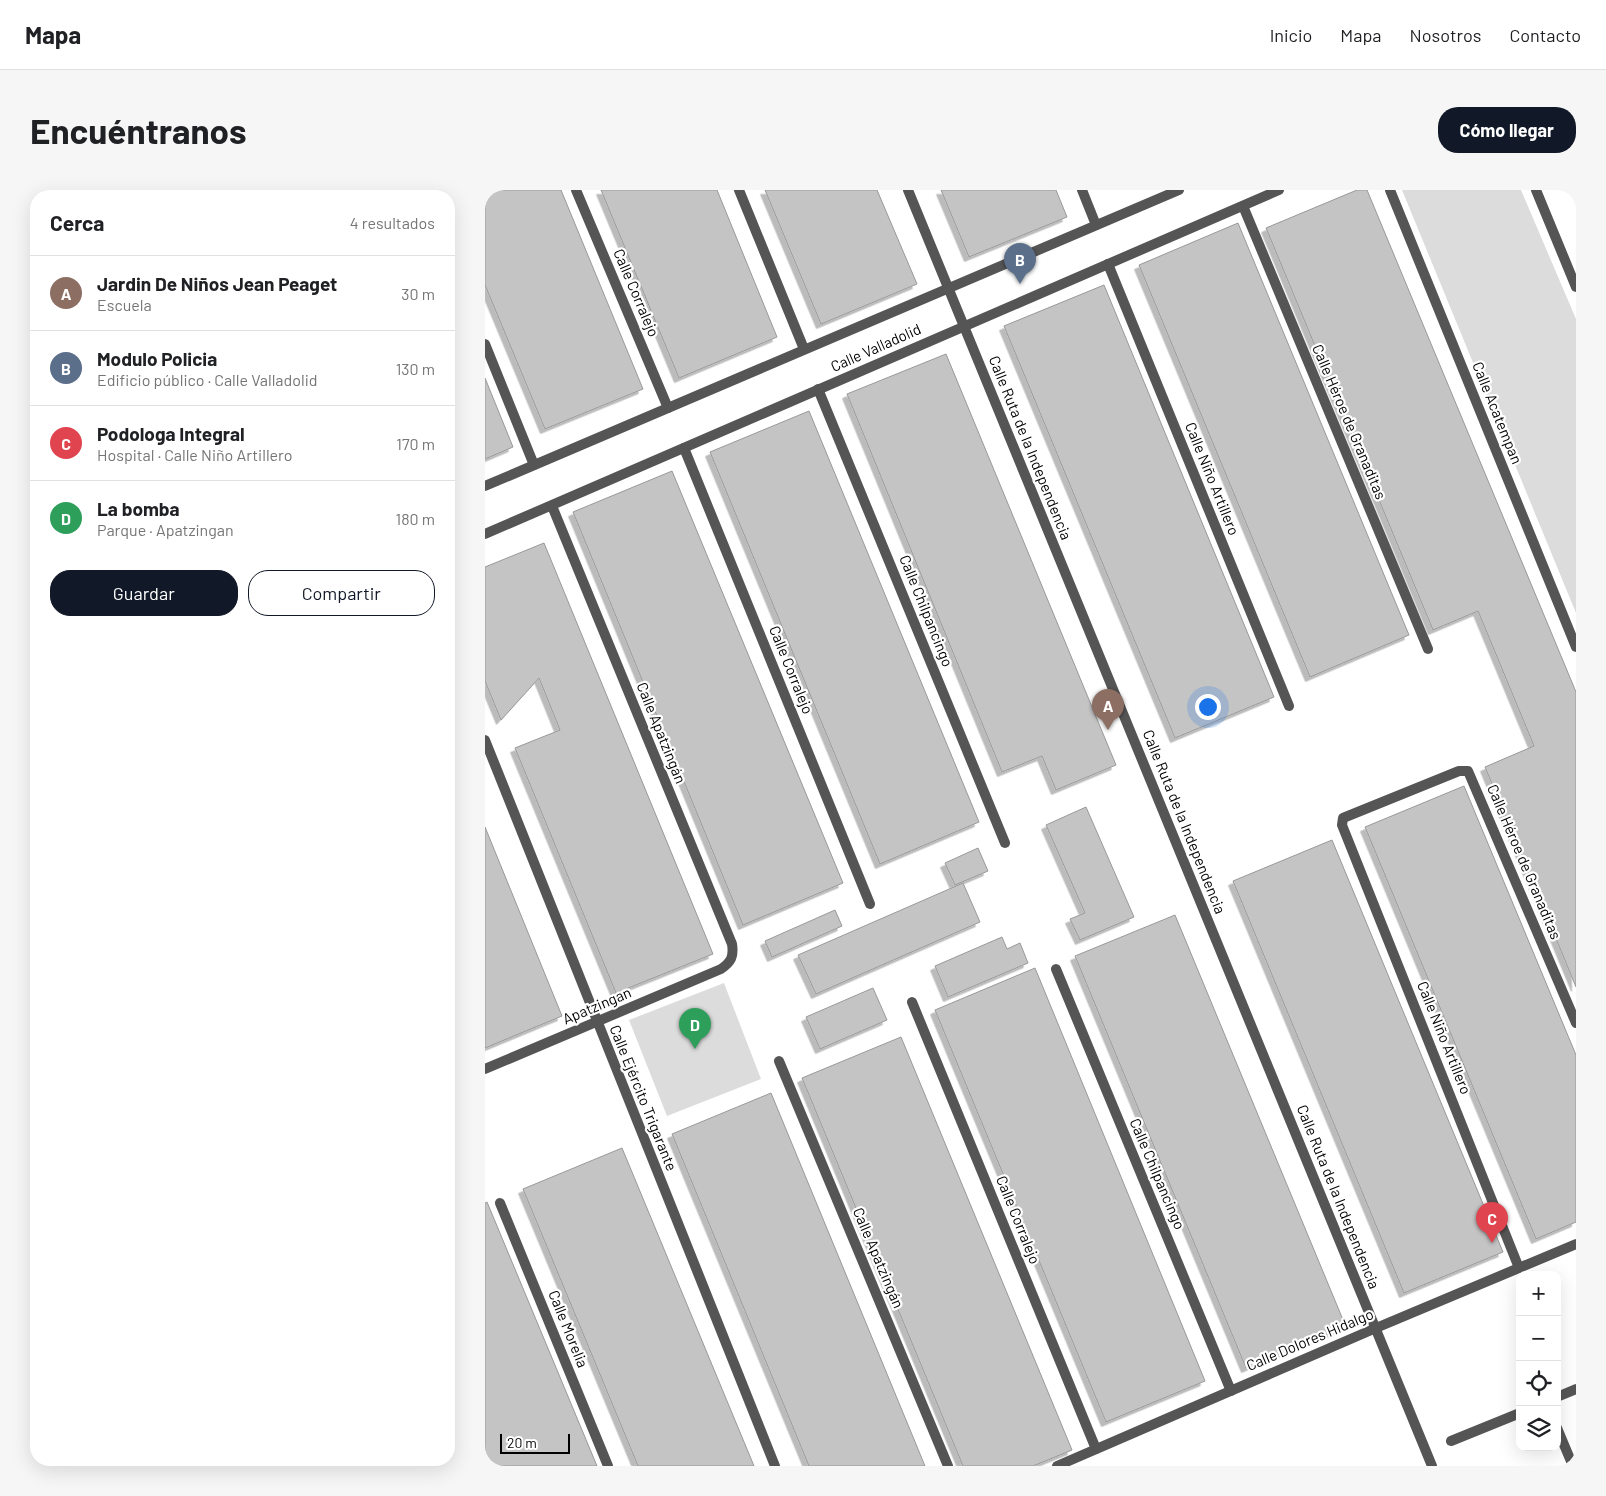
<!DOCTYPE html>
<html lang="es">
<head>
<meta charset="utf-8">
<style>
	:root { --surface:#fff; --page:#f6f6f6; --text:#202124; --muted:#757577; --line:#e0e0e0; --accent:#111827 }
	body { margin:0; font-family:Barlow,sans-serif; background:var(--page); color:var(--text) }
	.controls { position:absolute; right:15px; bottom:15px; display:grid; overflow:hidden; border-radius:10px; box-shadow:0 5px 20px #0002 }
	.controls button { width:45px; height:45px; display:grid; place-items:center; padding:0; border:0; border-bottom:1px solid var(--line); background:var(--surface); color:var(--text); font:25px sans-serif }
	.scale { position:absolute; left:15px; bottom:12px; width:70px; box-sizing:border-box; padding-left:5px; border:2px solid #000; border-top:0; font-size:14px; line-height:18px; white-space:nowrap; color:#000; -webkit-text-stroke:4px #fff; paint-order:stroke }
	.you { position:absolute; left:722px; top:516px; width:18px; height:18px; margin:-12px; border:4px solid #fff; border-radius:50%; background:#1a73e8; box-shadow:0 0 0 8px #1a73e833 }
	.badge { display:grid; place-items:center; width:32px; height:32px; border-radius:50%; background:var(--accent); color:#fff; font-size:16px; font-weight:700 }
	.pin { position:absolute; translate:-50% -41px; filter:drop-shadow(0 1px 2px #0008) }
	.pin::after { content:''; position:absolute; top:26px; width:18px; height:15px; background:inherit; clip-path:polygon(0 0,100% 0,50% 100%) }
	.list { margin:0; padding:0; list-style:none }
	h2 { display:flex; justify-content:space-between; align-items:center; height:65px; margin:0; padding:0 20px; font-size:21px }
	h2 small { font-size:16px; font-weight:400; color:var(--muted) }
	.list li { display:grid; grid-template-columns:32px 1fr auto; gap:15px; align-items:center; box-sizing:border-box; height:75px; padding:0 20px; border-top:1px solid var(--line) }
	.list b { display:block; font-size:19px; white-space:nowrap }
	.list p { margin:0; font-size:16px; white-space:nowrap; color:var(--muted) }
	.list em { font-size:16px; font-style:normal; color:var(--muted) }
	.actions { display:flex; gap:10px; padding:15px 20px }
	.actions a { flex:1; padding:11px 0; border:1px solid var(--accent); border-radius:20px; text-align:center; font-size:18px; color:var(--accent) }
	.actions .main { background:var(--accent); color:#fff }
	.icon { flex:none; width:28px; height:28px; fill:none; stroke:currentColor; stroke-width:2; stroke-linecap:round; stroke-linejoin:round }
	.map { position:relative; flex:none; width:1091px; height:1276px; overflow:hidden; border-radius:20px }
	header { display:flex; align-items:center; gap:30px; box-sizing:border-box; height:70px; padding:0 25px; background:var(--surface); border-bottom:1px solid var(--line) }
	header strong { font-size:24px }
	nav { display:flex; gap:28px; margin-inline-start:auto; font-size:18px }
	.intro { display:flex; align-items:center; justify-content:space-between; box-sizing:border-box; height:120px; padding:0 30px }
	h1 { margin:0; font-size:35px }
	.button { padding:12px 22px; border-radius:20px; background:var(--accent); color:#fff; font-size:18px; font-weight:700 }
	main { display:flex; gap:30px; padding:0 30px }
	aside { flex:1; background:var(--surface); border-radius:20px; box-shadow:0 5px 20px #0002 }
	.map>svg:first-child { display:block }
	.green { fill:#dcdcdc }
	.building { fill:#c4c4c4; stroke:#999; filter:url(#shadow) }
	.lines { fill:none; stroke-linecap:round; stroke-linejoin:round }
	.minor { stroke:#555; stroke-width:10 }
	.tertiary { stroke:#555; stroke-width:10 }
	.labels { text-anchor:middle; stroke-width:4.5; stroke-linejoin:round; paint-order:stroke }
	.street-label { font-size:15px; fill:#000; stroke:#fff }
</style>
</head>
<body>
<header>
<strong>Mapa</strong>
<nav><a>Inicio</a><a>Mapa</a><a>Nosotros</a><a>Contacto</a></nav>
</header>
<div class="intro"><h1>Encuéntranos</h1><a class="button">Cómo llegar</a></div>
<main>
<aside>
<h2>Cerca<small>4 resultados</small></h2>
<ul class="list">
<li><span class="badge" style="background:#8d6e63">A</span><div><b>Jardin De Niños Jean Peaget</b><p>Escuela</p></div><em>30 m</em></li>
<li><span class="badge" style="background:#5c6f8a">B</span><div><b>Modulo Policia</b><p>Edificio público · Calle Valladolid</p></div><em>130 m</em></li>
<li><span class="badge" style="background:#e0444e">C</span><div><b>Podologa Integral</b><p>Hospital · Calle Niño Artillero</p></div><em>170 m</em></li>
<li><span class="badge" style="background:#2e9e5b">D</span><div><b>La bomba</b><p>Parque · Apatzingan</p></div><em>180 m</em></li>
</ul>
<div class="actions"><a class="main">Guardar</a><a>Compartir</a></div>
</aside>
<div class="map">
<svg width="1091" height="1276" viewBox="0 0 1091 1276">
	<defs>
		<filter id="shadow"><feDropShadow dx="-4.5" dy="4.5" stdDeviation="0" flood-color="#0004"/></filter>
	</defs>
	<rect width="100%" height="100%" fill="#fff"/>
	<g class="green">
		<path d="M917 0H1036L1091 129V423Z"/>
		<path d="M239 793 276 889 182 926 144 830Z"/>
	</g>
	<g class="building">
		<path d="M0 0H76L158 199 60 239 0 95Z"/>
		<path d="M116 0H232L292 147 194 188Z"/>
		<path d="M280 0H392L432 94 336 134Z"/>
		<path d="M456 0H571L582 27 484 67Z"/>
		<path d="M872 0H882L1091 502V797L1000 577 1049 556 993 421 948 440 781 38Z"/>
		<path d="M753 33 924 445 825 487 654 75Z"/>
		<path d="M619 95 789 507 690 548 519 136Z"/>
		<path d="M461 164 631 575 571 600 557 566 517 582 362 204Z"/>
		<path d="M0 188 28 257 0 269Z"/>
		<path d="M324 221 494 632 395 674 225 262Z"/>
		<path d="M187 281 358 693 258 735 88 322Z"/>
		<path d="M59 353 228 764 131 803 30 558 75 540 54 488 16 530 0 491V377Z"/>
		<path d="M979 596 1091 865V1032L1051 1049 880 637Z"/>
		<path d="M601 617 649 727 595 750 585 729 600 723 561 635Z"/>
		<path d="M0 637 77 826 0 858Z"/>
		<path d="M847 650 1018 1062 919 1103 748 691Z"/>
		<path d="M493 658 503 681 470 695 460 673Z"/>
		<path d="M478 693 495 732 331 804 313 765Z"/>
		<path d="M350 720 357 736 287 767 280 751Z"/>
		<path d="M690 725 861 1137 761 1178 590 766Z"/>
		<path d="M517 747 522 759 535 753 543 773 463 807 450 776Z"/>
		<path d="M550 778 720 1191 621 1232 450 820Z"/>
		<path d="M388 798 402 830 335 859 321 827Z"/>
		<path d="M416 847 587 1260 548 1276H478L317 888Z"/>
		<path d="M286 903 440 1276H324L187 944Z"/>
		<path d="M137 958 269 1276H153L38 999Z"/>
		<path d="M2 1012 112 1276H0V1013Z"/>
	</g>
	<g class="lines">
		<g class="minor">
			<path d="M91 0 183 218"/>
			<path d="M254 0 319 159"/>
			<path d="M423 0 947 1276"/>
			<path d="M597 0 611 35"/>
			<path d="M758 16 943 459"/>
			<path d="M623 74 804 516"/>
			<path d="M0 154 49 275"/>
			<path d="M333 199 520 653"/>
			<path d="M199 258 385 714"/>
			<path d="M0 296 694 0"/>
			<path d="M0 344 794 0"/>
			<path d="M0 550 290 1276"/>
			<path d="M571 779 746 1201"/>
			<path d="M427 812 611 1259"/>
			<path d="M294 871 463 1276"/>
			<path d="M0 879 236 779C246 772 249 767 247 754L67 316"/>
			<path d="M15 1013 123 1276"/>
			<path d="M1034 1078 857 635 858 628 974 581H983L1091 833"/>
			<path d="M1072 1207 1091 1199"/>
			<path d="M1072 1238 1088 1276"/>
			<path d="M966 1251 1035 1223"/>
			<path d="M572 1276 891 1138"/>
		</g>
		<g class="tertiary">
			<path d="M905 0 1091 457"/>
			<path d="M1051 0 1091 97"/>
			<path d="M891 1138 1091 1054"/>
		</g>
	</g>
	<g class="labels">
		<g class="street-label">
			<text transform="translate(151 103) rotate(67)" y="5">Calle Corralejo</text>
			<text transform="translate(391 158) rotate(-24)" y="5">Calle Valladolid</text>
			<text transform="translate(1012 223) rotate(68)" y="5">Calle Acatempan</text>
			<text transform="translate(864 232) rotate(67)" y="5">Calle Héroe de Granaditas</text>
			<text transform="translate(545 258) rotate(68)" y="5">Calle Ruta de la Independencia</text>
			<text transform="translate(727 289) rotate(68)" y="5">Calle Niño Artillero</text>
			<text transform="translate(441 421) rotate(68)" y="5">Calle Chilpancingo</text>
			<text transform="translate(306 480) rotate(68)" y="5">Calle Corralejo</text>
			<text transform="translate(176 543) rotate(68)" y="5">Calle Apatzingán</text>
			<text transform="translate(699 632) rotate(68)" y="5">Calle Ruta de la Independencia</text>
			<text transform="translate(1039 672) rotate(67)" y="5">Calle Héroe de Granaditas</text>
			<text transform="translate(112 816) rotate(-23)" y="5">Apatzingan</text>
			<text transform="translate(959 848) rotate(68)" y="5">Calle Niño Artillero</text>
			<text transform="translate(158 908) rotate(68)" y="5">Calle Ejército Trigarante</text>
			<text transform="translate(672 984) rotate(67)" y="5">Calle Chilpancingo</text>
			<text transform="translate(853 1007) rotate(68)" y="5">Calle Ruta de la Independencia</text>
			<text transform="translate(533 1030) rotate(68)" y="5">Calle Corralejo</text>
			<text transform="translate(393 1068) rotate(67)" y="5">Calle Apatzingán</text>
			<text transform="translate(83 1139) rotate(68)" y="5">Calle Morelia</text>
			<text transform="translate(825 1150) rotate(-23)" y="5">Calle Dolores Hidalgo</text>
		</g>
	</g>
</svg>
<div class="controls">
<button>+</button>
<button>−</button>
<button><svg class="icon" aria-label="locate" viewBox="0 0 24 24"><circle cx="12" cy="12" r="6"/><path d="M12 2v4M12 18v4M2 12h4M18 12h4"/></svg></button>
<button><svg class="icon" aria-label="layers" viewBox="0 0 24 24"><path d="M12 4l9 5-9 5-9-5zM3 14l9 5 9-5"/></svg></button>
</div>
<div class="scale">20 m</div>
<div class="you"></div>
<div class="pin badge" style="left:623px;top:540px;background:#8d6e63">A</div>
<div class="pin badge" style="left:535px;top:94px;background:#5c6f8a">B</div>
<div class="pin badge" style="left:1007px;top:1053px;background:#e0444e">C</div>
<div class="pin badge" style="left:210px;top:859px;background:#2e9e5b">D</div>
</div>
</main>
</body>
</html>
